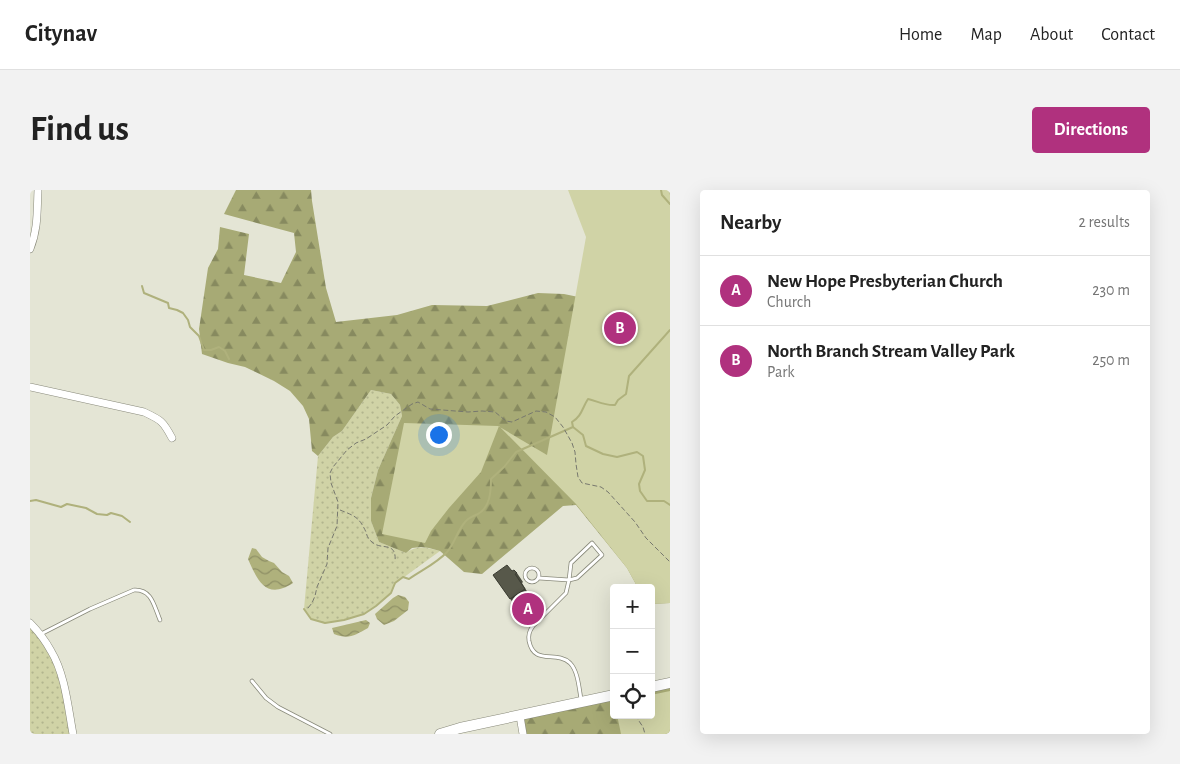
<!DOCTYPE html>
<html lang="en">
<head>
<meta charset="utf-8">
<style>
	:root { --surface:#fff; --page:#f2f2f2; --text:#222; --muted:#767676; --line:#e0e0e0; --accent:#b0317e }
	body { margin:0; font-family:"Alegreya Sans",sans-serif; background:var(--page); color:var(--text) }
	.controls { position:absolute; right:15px; bottom:15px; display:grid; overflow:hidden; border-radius:5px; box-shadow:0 5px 20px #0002 }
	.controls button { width:45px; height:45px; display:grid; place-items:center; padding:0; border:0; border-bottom:1px solid var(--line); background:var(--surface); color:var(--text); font:25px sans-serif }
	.you { position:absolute; left:408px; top:244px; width:18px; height:18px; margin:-12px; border:4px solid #fff; border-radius:50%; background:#1a73e8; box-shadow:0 0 0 8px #1a73e833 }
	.badge { display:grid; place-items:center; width:32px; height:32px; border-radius:50%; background:var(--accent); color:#fff; font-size:16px; font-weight:700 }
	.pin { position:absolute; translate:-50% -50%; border:2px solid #fff; box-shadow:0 1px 5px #0006 }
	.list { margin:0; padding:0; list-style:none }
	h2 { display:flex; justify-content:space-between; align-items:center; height:65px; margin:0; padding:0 20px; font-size:21px }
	h2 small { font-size:16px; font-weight:400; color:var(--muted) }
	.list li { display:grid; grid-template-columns:32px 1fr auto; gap:15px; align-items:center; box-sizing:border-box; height:70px; padding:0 20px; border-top:1px solid var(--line) }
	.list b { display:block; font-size:19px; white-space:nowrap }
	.list p { margin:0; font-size:16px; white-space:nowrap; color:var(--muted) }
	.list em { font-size:16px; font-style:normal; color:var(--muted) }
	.icon { flex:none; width:28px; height:28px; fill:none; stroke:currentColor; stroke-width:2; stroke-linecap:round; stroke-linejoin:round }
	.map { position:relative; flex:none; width:640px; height:544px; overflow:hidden; border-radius:5px }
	header { display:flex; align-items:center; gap:30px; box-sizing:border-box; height:70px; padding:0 25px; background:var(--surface); border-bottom:1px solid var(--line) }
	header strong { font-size:24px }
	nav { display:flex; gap:28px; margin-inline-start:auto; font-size:18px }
	.intro { display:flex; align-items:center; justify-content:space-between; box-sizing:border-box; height:120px; padding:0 30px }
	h1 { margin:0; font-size:35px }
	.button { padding:12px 22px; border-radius:5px; background:var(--accent); color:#fff; font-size:18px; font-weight:700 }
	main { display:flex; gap:30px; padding:0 30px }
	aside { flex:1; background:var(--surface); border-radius:5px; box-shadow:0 5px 20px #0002 }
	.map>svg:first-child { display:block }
	.grass { fill:url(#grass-dots) }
	.forest { fill:url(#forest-firs) }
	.green { fill:#d0d3a6 }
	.water { fill:url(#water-waves) }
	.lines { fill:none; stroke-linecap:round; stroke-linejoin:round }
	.stream { stroke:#afb17c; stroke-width:2 }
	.lane-casing { stroke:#88897a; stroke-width:4.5 }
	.street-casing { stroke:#88897a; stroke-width:8 }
	.secondary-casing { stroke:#88897a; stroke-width:11 }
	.path { stroke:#77786e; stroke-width:1; stroke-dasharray:5 2.5; stroke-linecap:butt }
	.lane { stroke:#fff; stroke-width:3 }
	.street { stroke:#fff; stroke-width:7 }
	.secondary { stroke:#fff; stroke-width:10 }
	.wall { fill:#4b4c40 }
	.building { fill:#57584a; stroke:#3d3e34 }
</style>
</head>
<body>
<header>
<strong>Citynav</strong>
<nav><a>Home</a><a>Map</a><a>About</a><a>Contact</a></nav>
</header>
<div class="intro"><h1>Find us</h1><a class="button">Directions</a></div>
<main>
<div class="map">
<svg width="640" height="544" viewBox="0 0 640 544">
	<defs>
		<pattern id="grass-dots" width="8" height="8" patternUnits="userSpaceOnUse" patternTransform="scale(1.25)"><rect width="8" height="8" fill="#d0d3a6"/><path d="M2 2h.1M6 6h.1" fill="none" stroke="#b2b58e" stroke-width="1.8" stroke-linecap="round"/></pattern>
		<pattern id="forest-firs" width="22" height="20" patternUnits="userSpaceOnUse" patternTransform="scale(1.25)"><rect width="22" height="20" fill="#a7aa75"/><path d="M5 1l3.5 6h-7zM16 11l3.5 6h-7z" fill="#878a5f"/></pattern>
		<pattern id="water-waves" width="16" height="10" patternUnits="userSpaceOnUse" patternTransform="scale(1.25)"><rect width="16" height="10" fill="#afb17c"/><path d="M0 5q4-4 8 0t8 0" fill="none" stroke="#8e8f65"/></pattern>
	</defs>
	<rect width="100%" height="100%" fill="#e4e5d5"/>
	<g class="grass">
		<path d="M341 200 361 204 370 215 372 226 348 280 341 308V331L349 352 376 363C388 354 397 358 410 361L366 393 361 403 346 416 334 424 314 430 295 433 281 429 274 419 288 266 303 247 312 241Z"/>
		<path d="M0 432 22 462 43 544H0Z"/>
	</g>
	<g class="forest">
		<path d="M206 0H281L282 11 296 98 306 132 367 125 402 115 457 116 508 103 534 104 563 110 640 0V413L621 414V398H608L597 378 546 315 533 316 452 384 434 382 410 361 399 358 391 357 382 358 376 363 349 352 341 331V308L348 280 372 226 370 215 361 204 341 200 312 241 303 247 288 266 282 261 279 229 273 216 260 201 244 191 215 177 198 173 172 164 169 139 178 78 188 59 190 37 219 44 214 85 251 93 266 62 264 43 194 24Z"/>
		<path d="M640 493V544H493L490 526 584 505V525H621V497Z"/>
	</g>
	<g class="green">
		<path d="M538 0H640V413L621 414V398H608L597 378 546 314 469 236 451 282 419 318 401 341 395 353 352 344 374 233 468 236 517 265 556 47Z"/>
		<path d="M640 501V544H591L587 525H621V505Z"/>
	</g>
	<g class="water">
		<path d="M222 358 226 359 232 367 239 371 244 373 252 382 259 386 263 393C237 410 228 392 218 369Z"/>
		<path d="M368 405 375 407 379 412 378 420 364 431 354 435 347 429 345 424 363 408Z"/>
		<path d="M336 430 340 433 338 438C325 445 319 450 304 444L302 438Z"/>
	</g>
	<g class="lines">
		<g class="stream">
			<path d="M631 0 632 5 640 14"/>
			<path d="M112 96 114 103 138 113 139 118 147 120 153 123 158 130 160 137 169 146 174 160H181L189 157 195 161 199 169"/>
			<path d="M640 140 599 186 596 204 588 210 585 215C575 216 567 211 558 209 552 218 552 226 542 232L543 237 553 245 556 256 573 264 587 267 607 262 613 266 615 280 609 294 610 301 617 311H634L640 315"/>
			<path d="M0 311 6 310 31 317 37 314 56 318 67 324 77 325 81 323 92 326 100 332"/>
			<path d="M274 419 281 429 295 433 314 430 334 424 346 416 361 403 365 393 373 387 379 389C392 380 407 373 417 362 425 353 427 341 435 332 438 328 443 326 448 324 460 317 461 302 461 289L474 277 486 262 543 237"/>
		</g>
		<defs>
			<g id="lane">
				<circle cx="502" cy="385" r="7"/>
				<path d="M509 388 539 390 547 388 572 365 562 353 541 373 539 390 536 403 503 436C499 441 498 445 499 451 504 476 526 460 540 473 548 481 549 498 551 509"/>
				<path d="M11 444 60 419 104 400C122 399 124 416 130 430"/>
				<path d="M222 491 236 508 248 517 300 544"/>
			</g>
			<g id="street">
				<path d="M0 59C8 39 7 22 8 0"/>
				<path d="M0 197 114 222C131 230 133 231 142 248"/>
				<path d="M0 433C8 441 15 450 21 461 35 484 38 517 43 544"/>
				<path d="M490 526 493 544"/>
			</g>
			<g id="secondary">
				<path d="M621 497 640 493"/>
				<path d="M410 544 430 538 584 505"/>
			</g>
		</defs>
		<use href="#lane" class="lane-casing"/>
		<use href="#street" class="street-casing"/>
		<use href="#secondary" class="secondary-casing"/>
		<g class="path">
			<path d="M310 320C325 326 329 327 336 342 337 346 338 349 342 352 351 361 367 350 365 372"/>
			<path d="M278 418 282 413 285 406 287 397 297 374 298 358 307 336 308 312 301 293 300 283 303 277 317 260 326 253 336 249 357 235 365 226 382 214 388 212 400 219 438 222 452 221 465 222 476 231 482 232 506 221 516 222 525 227 533 237 542 253 545 262 546 274 548 287 552 293 571 297 578 302 605 332 616 348 640 372"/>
			<path d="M605 525 613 537 615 544"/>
		</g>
		<use href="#lane" class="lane"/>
		<use href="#street" class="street"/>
		<use href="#secondary" class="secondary"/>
	</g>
	<path class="wall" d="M482 381 487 383 493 392 492 393 501 408 486 417 463 385Z"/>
	<path class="building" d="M477 375 482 381 484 380 487 383 485 384 495 399 480 409 463 385Z"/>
</svg>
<div class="controls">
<button>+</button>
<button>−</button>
<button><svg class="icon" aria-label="locate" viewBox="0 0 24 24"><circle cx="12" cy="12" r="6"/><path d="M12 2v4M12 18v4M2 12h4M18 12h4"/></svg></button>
</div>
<div class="you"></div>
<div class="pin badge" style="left:498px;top:419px">A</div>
<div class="pin badge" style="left:590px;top:138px">B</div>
</div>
<aside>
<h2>Nearby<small>2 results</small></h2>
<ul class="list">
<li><span class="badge">A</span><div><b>New Hope Presbyterian Church</b><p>Church</p></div><em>230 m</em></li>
<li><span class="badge">B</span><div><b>North Branch Stream Valley Park</b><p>Park</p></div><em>250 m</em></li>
</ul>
</aside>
</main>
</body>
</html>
